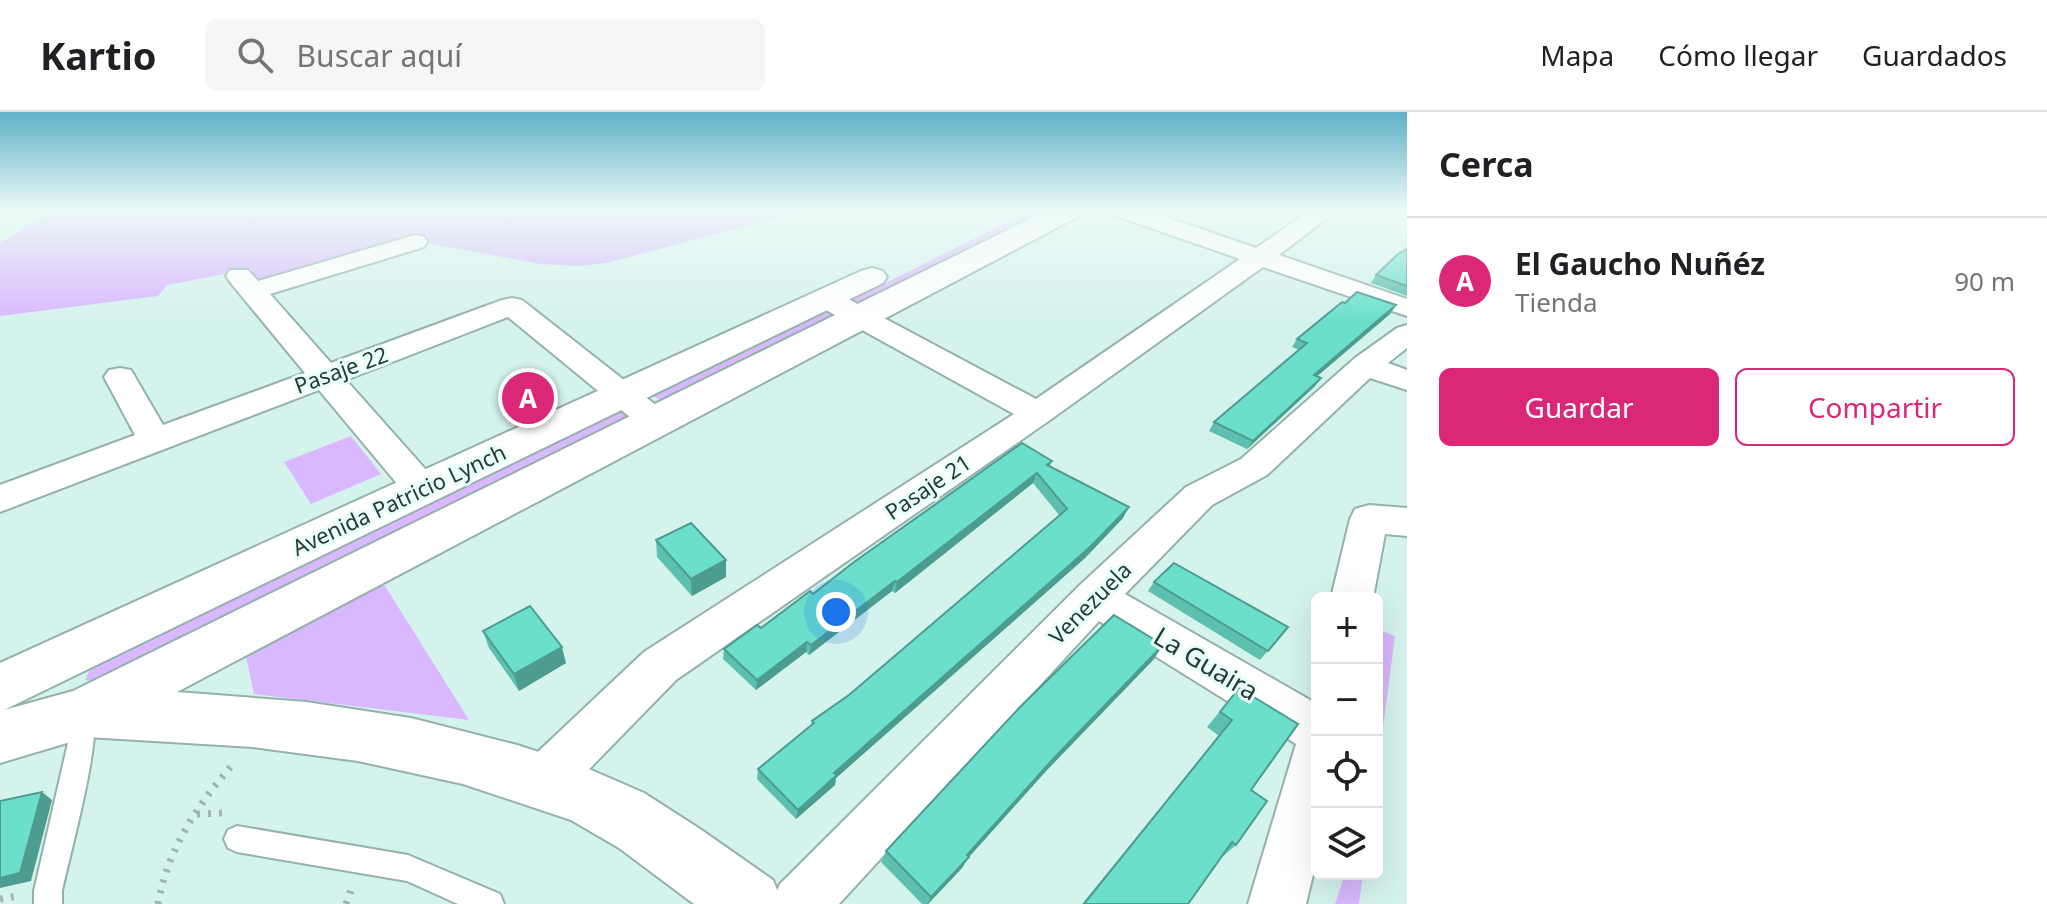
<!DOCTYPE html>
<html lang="es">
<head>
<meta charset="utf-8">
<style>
	:root { --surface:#fff; --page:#f6f6f6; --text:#202124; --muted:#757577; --line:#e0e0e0; --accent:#db2777 }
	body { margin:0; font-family:"Noto Sans",sans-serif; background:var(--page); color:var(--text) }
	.controls { position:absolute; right:24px; bottom:24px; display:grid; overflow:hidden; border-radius:12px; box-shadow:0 8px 32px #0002 }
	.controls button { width:72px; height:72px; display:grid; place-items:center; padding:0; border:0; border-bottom:2px solid var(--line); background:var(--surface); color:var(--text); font:40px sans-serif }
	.you { position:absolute; left:836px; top:500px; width:28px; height:28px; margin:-20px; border:6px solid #fff; border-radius:50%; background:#1a73e8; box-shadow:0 0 0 12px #1a73e833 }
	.badge { display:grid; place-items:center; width:52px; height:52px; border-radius:50%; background:var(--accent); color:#fff; font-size:26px; font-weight:700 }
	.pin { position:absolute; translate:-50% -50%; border:4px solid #fff; box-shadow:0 2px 8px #0006 }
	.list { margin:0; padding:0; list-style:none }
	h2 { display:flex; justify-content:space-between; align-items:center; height:104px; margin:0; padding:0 32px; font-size:34px }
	h2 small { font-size:26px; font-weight:400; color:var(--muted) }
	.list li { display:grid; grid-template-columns:52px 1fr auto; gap:24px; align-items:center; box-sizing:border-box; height:128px; padding:0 32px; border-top:2px solid var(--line) }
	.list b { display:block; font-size:30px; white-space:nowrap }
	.list p { margin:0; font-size:26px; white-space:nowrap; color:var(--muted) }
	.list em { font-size:26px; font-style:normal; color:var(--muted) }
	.actions { display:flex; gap:16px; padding:24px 32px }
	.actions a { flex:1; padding:18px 0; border:2px solid var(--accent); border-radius:12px; text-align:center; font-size:28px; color:var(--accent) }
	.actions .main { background:var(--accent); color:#fff }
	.icon { flex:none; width:44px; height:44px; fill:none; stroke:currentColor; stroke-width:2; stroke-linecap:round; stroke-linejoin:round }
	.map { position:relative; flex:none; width:1407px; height:792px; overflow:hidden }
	header { display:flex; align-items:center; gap:48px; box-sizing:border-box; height:112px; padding:0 40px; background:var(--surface); border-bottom:2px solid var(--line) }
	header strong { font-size:38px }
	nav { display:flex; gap:44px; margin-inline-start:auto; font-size:28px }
	.search { width:560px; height:72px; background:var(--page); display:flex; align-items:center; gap:20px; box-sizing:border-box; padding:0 28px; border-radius:12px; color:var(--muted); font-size:30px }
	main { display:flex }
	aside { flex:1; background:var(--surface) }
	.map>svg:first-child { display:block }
	.green { fill:#d9b8ff }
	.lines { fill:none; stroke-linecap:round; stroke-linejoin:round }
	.lane-casing { stroke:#94b1ab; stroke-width:4 }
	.street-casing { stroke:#94b1ab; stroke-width:4 }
	.secondary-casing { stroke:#94b1ab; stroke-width:4 }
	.path { stroke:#9eb6b1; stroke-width:7; stroke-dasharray:3 8; stroke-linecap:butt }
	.lane { fill:#fff; fill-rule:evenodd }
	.street { fill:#fff; fill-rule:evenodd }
	.secondary { fill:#fff; fill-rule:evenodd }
	.wall { fill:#5dc0af }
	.shaded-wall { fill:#4c9c8f }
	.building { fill:#6cdfcc; stroke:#4c9c8f; stroke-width:2 }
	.labels { text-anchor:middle; stroke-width:6; stroke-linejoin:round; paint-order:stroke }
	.street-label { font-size:22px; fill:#2c3835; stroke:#e7fffa }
	.near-street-label { font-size:26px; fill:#2c3835; stroke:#e7fffa }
</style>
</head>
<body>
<header>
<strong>Kartio</strong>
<div class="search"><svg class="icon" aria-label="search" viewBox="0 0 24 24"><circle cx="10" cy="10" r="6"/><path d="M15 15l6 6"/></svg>Buscar aquí</div>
<nav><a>Mapa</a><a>Cómo llegar</a><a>Guardados</a></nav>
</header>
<main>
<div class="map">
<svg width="1407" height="792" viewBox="0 0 1407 792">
	<rect width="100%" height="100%" fill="#d5f3ed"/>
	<g class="green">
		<path d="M55 97H813L606 151 579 154 541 152 410 128 259 172 251 157 167 173 158 184 0 204V131Z"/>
		<path d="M1033 97H1055L861 193 850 189Z"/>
		<path d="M822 200 835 203 834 207 663 290 653 284 659 278Z"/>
		<path d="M623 299 629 303 625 310 97 570 85 568 91 555 611 301Z"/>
		<path d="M351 324 381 362 311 392 284 350Z"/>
		<path d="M380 466 469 608 254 582 243 531Z"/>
		<path d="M1379 518 1395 524 1377 661Z"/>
		<path d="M1345 762H1363L1359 792H1335Z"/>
	</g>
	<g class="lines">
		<defs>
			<g id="lane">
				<path d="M84 593 92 596C104 621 69 745 62 779V792H34V779L76 596Z"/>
				<path d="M237 714 408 743 500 782 504 792H458L407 769 237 740 228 736 224 727 228 718Z"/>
			</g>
			<g id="street">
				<path d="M1108 97H1143L1256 136 1312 97H1339L1279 143 1407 187V204L1263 155 1050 308 676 568 560 687 542 694 524 687 516 670 524 653 644 540 1014 302 817 193 813 187 817 181 827 179 837 181 1036 287 1240 147 1111 102Z"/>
				<path d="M415 123 424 125 427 130 424 135 270 182 331 251 502 188 512 186 522 188 666 301 671 308 666 315 654 318 642 315 508 205 346 268 435 368 441 377 435 386 422 390 409 386 319 278 0 400V373L135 323 104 265 109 258 120 256 131 258 163 313 305 261 230 170 226 164 230 158H248L258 169Z"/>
				<path d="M1407 213V236L1388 251 1407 258V278L1370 266 1267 363 1212 393 1125 482 1317 592V746L1306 792H1248L1296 632 1099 509 839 792H771L780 772 1080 473 1186 375 1241 347 1355 246 1397 216Z"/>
				<path d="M1369 393 1407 396V424L1385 422 1373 486H1331L1350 407 1355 397Z"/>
			</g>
			<path id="secondary" d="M1050 97H1085L1081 103 177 580 306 590 411 606 517 633 582 654 644 681 700 717 773 768 783 792H694L619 736 571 708 463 672 358 649 253 635 87 625 0 651V551L861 159 872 156 883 159 887 165 883 171 4 598 73 579Z"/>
		</defs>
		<use href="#lane" class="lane-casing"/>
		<use href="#street" class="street-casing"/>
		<use href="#secondary" class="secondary-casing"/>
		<g class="path">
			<path d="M197 702 223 701"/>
			<path d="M0 787 19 784"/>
			<path d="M158 792C167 738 198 692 234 651"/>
			<path d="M346 792 351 778"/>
		</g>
		<use href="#lane" class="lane"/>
		<use href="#street" class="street"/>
		<use href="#secondary" class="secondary"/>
	</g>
	<g class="wall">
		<path d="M1407 137V184L1371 171 1376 163Z"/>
		<path d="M1396 193 1390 202 1317 264 1321 266 1315 274 1247 337 1209 319 1214 310 1299 238 1292 235 1297 227Z"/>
		<path d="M1052 349 1050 354 1123 406 1085 446 836 666 835 673 796 707 757 667 758 657 811 613 812 609 849 583 1059 403 1033 371 895 481 892 479 809 543 806 540 756 578 723 547 724 537 761 516 813 482Z"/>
		<path d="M656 428 726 465 692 484 657 445Z"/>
		<path d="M1154 470 1288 515 1260 548 1148 479Z"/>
		<path d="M483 519 566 551 519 579 489 536Z"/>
		<path d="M1154 547 1046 659 968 746 962 756 928 792H922L881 750 886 739Z"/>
		<path d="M1239 576 1251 678 1236 733 1221 746 1188 792H1082L1219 624 1207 615Z"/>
	</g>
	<g class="shaded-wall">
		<path d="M1396 193 1390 202 1308 272 1314 263Z"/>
		<path d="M1321 266 1315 274 1247 337 1253 329Z"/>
		<path d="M1037 361 1033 371 895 481 897 470Z"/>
		<path d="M1129 395 1123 406 1085 446 836 666 835 673 796 707 798 698 834 661Z"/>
		<path d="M726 448V465L692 484 691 467Z"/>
		<path d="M895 469 892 479 809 543 811 533Z"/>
		<path d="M807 530 806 540 756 578 757 568Z"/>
		<path d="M1163 533 1154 547 1046 659 968 746 962 756 928 792H927L931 785 967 743 1053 647Z"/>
		<path d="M562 535 566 551 519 579 514 562Z"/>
		<path d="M42 680 52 688 31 769 0 776V766Z"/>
	</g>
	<g class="building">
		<path d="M1407 137V174L1376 163 1398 142Z"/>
		<path d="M1357 180 1396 193 1314 263 1321 266 1253 329 1214 310 1307 231 1297 227 1342 190 1345 191Z"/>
		<path d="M1022 331 1052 349 1047 353 1129 395 1090 435 834 661 837 663 798 698 758 657 814 611 812 609 849 583 1067 397 1037 361 897 470 895 469 811 533 807 530 757 568 724 537 757 513 761 516 810 479 813 482 854 450Z"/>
		<path d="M691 411 726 448 691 467 656 428Z"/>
		<path d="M1174 451 1288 515 1268 539 1154 470Z"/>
		<path d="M530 494 562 535 514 562 483 519Z"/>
		<path d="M1114 503 1163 533 1053 647 967 743 969 745 931 785 886 739 1020 595Z"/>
		<path d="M1239 576 1298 612 1251 678 1267 689 1236 733 1232 730 1188 792H1084L1232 608 1220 600Z"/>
		<path d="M42 680 20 761 0 766V689Z"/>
	</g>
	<linearGradient id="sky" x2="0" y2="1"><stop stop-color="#5fb1c9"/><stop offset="0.47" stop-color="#ecfaf7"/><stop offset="1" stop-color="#ecfaf7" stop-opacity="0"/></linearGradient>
	<rect width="1407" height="208" fill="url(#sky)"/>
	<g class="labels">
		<g class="street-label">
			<text transform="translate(341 258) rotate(-20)" y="8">Pasaje 22</text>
			<text transform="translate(928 375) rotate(-34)" y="8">Pasaje 21</text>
			<text transform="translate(399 388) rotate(-25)" y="8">Avenida Patricio Lynch</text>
			<text transform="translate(1090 491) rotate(-45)" y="8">Venezuela</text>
		</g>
		<g class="near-street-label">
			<text transform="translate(1206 552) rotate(31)" y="9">La Guaira</text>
		</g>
	</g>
</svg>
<div class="controls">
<button>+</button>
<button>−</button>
<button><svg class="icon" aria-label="locate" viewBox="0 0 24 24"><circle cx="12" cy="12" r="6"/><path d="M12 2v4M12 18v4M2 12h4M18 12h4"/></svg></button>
<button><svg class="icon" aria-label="layers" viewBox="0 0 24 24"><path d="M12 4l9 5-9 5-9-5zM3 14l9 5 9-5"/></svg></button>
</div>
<div class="you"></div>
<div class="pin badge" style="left:528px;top:286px">A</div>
</div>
<aside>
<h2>Cerca<small></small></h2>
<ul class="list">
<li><span class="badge">A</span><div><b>El Gaucho Nuñéz</b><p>Tienda</p></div><em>90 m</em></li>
</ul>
<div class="actions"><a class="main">Guardar</a><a>Compartir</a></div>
</aside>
</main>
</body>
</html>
